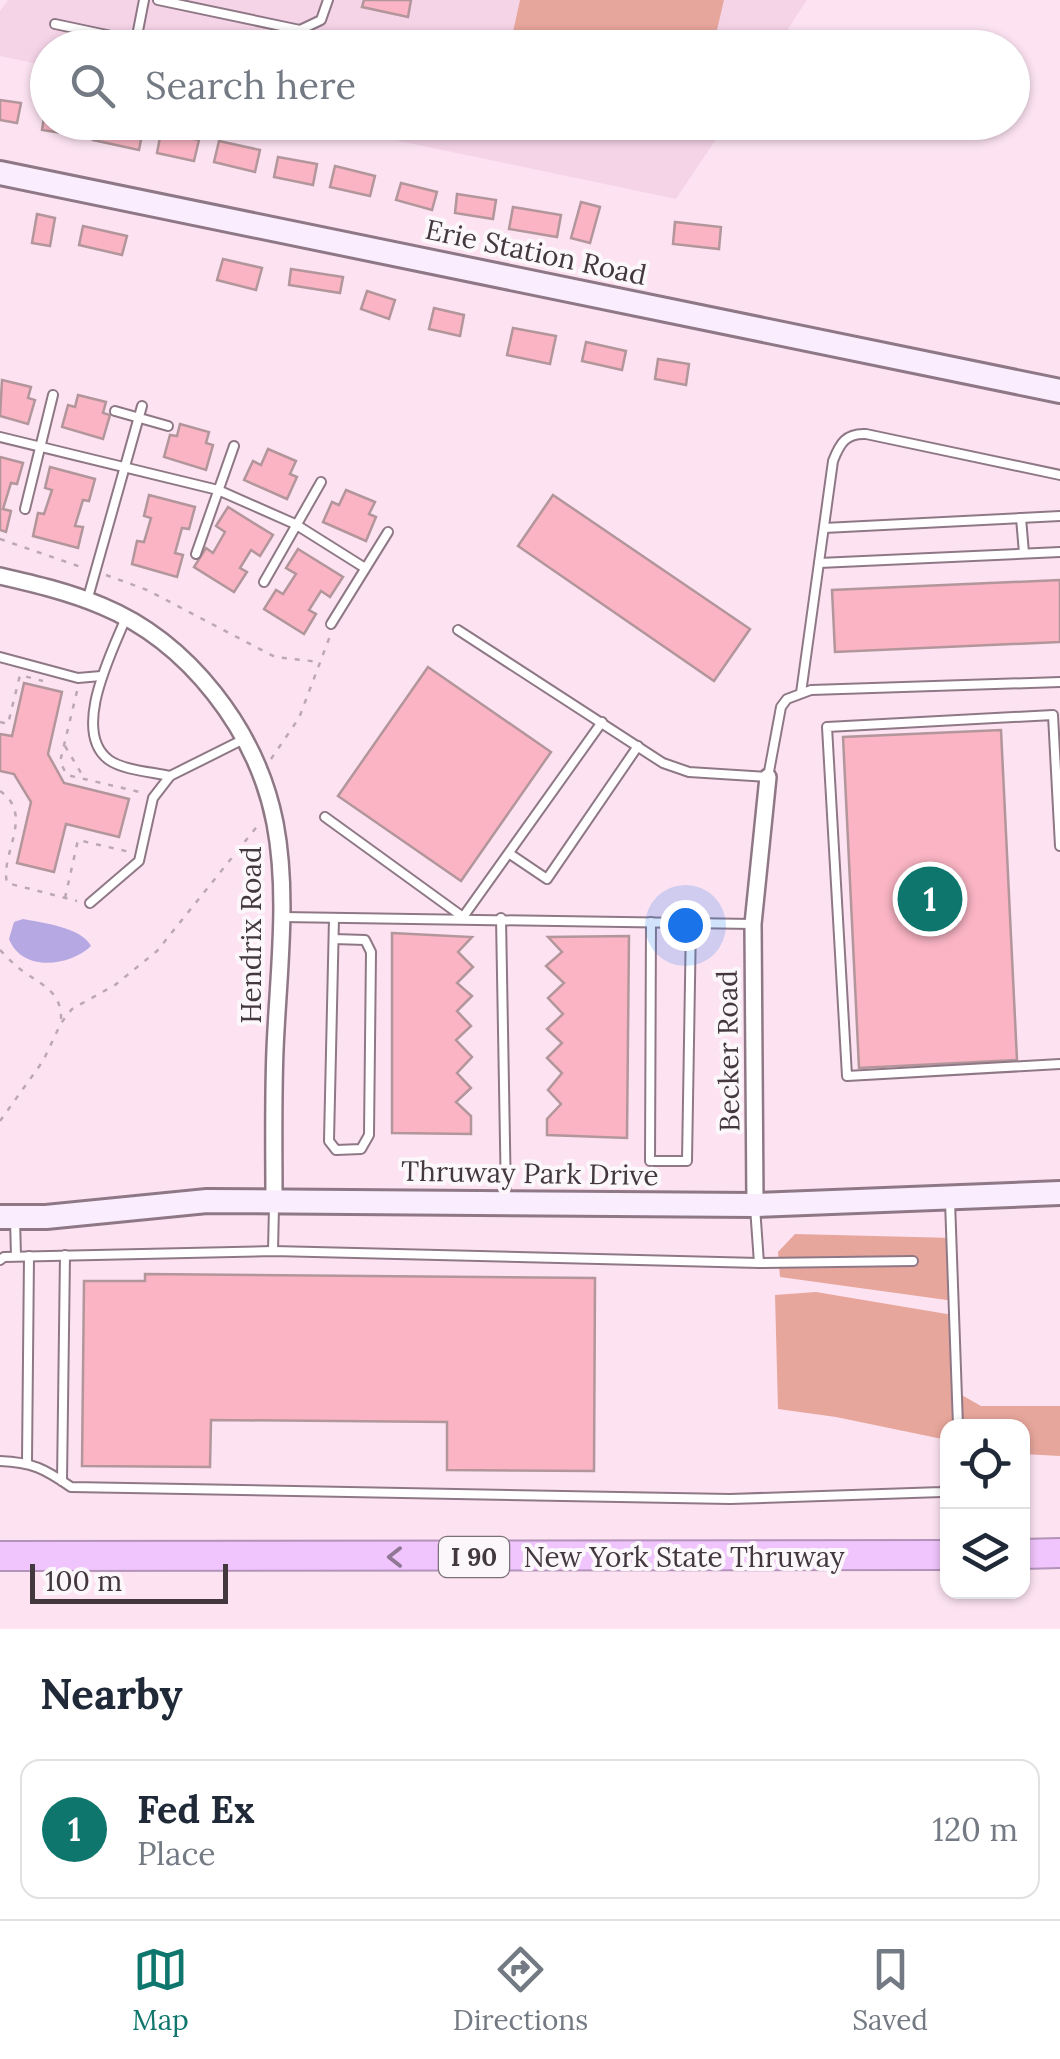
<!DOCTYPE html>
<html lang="en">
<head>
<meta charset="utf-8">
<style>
	:root { --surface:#fff; --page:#f2f2f3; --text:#1f2937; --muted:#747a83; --line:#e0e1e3; --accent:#0f766e }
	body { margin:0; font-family:Lora,serif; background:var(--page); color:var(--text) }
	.controls { position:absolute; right:30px; bottom:30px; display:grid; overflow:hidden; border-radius:20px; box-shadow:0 2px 8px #0004 }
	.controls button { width:90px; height:90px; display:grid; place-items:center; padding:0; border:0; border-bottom:2px solid var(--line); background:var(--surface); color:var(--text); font:50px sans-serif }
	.scale { position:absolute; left:30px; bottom:25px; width:198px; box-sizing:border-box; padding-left:10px; border:5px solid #42383e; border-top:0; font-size:28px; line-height:35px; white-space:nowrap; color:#42383e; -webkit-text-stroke:8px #fcf7fa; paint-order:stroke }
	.you { position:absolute; left:685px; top:925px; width:35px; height:35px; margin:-25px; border:8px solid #fff; border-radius:50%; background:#1a73e8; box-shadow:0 0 0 15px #1a73e833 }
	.badge { display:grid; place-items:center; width:65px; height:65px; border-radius:50%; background:var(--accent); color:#fff; font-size:32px; font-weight:700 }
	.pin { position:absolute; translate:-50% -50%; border:5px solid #fff; box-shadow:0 2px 10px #0006 }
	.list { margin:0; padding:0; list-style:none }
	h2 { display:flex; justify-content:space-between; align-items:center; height:130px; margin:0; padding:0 40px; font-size:42px }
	h2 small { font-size:32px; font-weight:400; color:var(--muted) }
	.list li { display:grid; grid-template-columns:65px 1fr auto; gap:30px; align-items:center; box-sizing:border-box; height:140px; margin:0 20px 20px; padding:0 20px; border:2px solid var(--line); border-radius:20px }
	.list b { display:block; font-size:38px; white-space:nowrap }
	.list p { margin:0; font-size:32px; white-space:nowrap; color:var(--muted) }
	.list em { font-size:32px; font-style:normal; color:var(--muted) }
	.icon { flex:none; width:55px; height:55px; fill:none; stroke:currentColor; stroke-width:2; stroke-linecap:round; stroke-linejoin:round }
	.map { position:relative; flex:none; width:1060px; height:1629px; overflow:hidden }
	.search { position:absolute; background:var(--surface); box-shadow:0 2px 8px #0004; left:30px; right:30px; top:30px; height:110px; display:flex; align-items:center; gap:25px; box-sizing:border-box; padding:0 35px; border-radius:55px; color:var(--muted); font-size:38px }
	.sheet { height:290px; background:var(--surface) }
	nav { display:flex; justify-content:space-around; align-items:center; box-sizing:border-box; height:140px; border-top:2px solid var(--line); background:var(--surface); font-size:28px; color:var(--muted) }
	nav a { display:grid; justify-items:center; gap:5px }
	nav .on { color:var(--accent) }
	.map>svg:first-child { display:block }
	.built { fill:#f6d4e8 }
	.green { fill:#e7a69c }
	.water { fill:#b6a8e2 }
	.building { fill:#fab4c3; stroke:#b2969b; stroke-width:2.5 }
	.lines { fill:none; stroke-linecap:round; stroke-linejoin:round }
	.service-casing { stroke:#8f7886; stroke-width:12 }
	.minor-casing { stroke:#8f7886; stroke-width:20 }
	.secondary-casing { stroke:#8f7886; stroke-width:28 }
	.motorway-casing { stroke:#b393ba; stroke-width:32 }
	.path { stroke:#bca8b4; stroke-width:2.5; stroke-dasharray:5 8; stroke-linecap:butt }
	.service { stroke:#fff; stroke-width:8 }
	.minor { stroke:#fff; stroke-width:15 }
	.secondary { stroke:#faedfe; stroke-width:22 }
	.motorway { stroke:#f0c4fc; stroke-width:28 }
	.oneway { stroke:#907794 }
	.labels { text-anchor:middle; stroke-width:8; stroke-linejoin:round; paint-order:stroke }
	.shield { fill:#fcf7fa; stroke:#7a7176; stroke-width:2.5 }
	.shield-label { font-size:25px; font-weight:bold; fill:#42383e }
	.street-label { font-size:28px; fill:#42383e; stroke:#fcf7fa }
</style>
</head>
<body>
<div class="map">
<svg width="1060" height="1629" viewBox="0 0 1060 1629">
	<rect width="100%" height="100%" fill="#fde3f2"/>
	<g class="built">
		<path d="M8 0H807L776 47 48 48 47 66 0 56V11Z"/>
		<path d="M313 123H727L676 199Z"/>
	</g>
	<g class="green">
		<path d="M520 0H724L713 47H584L513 32Z"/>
		<path d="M795 1234 954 1238V1301L780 1277 778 1252Z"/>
		<path d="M816 1292 953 1315 960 1394 981 1406H1060V1456L1023 1454 1022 1426H948L947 1440 836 1417 778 1409 775 1295Z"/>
	</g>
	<path class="water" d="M23 919C43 923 81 927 91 946 69 967 22 972 9 939L14 922Z"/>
	<g class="building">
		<path d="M364 0H411L408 17 362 7Z"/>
		<path d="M0 100 21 103 17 123 0 120Z"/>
		<path d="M45 111 48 122H71L69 134 42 130Z"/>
		<path d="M97 122 143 129 139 150 93 140Z"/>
		<path d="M161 132 199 140 194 161 157 153Z"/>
		<path d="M219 141 260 150 255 172 214 162Z"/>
		<path d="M278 157 317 164 313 185 274 177Z"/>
		<path d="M335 166 375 176 370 196 330 187Z"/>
		<path d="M401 183 437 192 432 210 396 200Z"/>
		<path d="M457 194 496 200 493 219 455 213Z"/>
		<path d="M581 202 600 207 590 243 571 238Z"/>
		<path d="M513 207 561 215 557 237 509 229Z"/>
		<path d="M37 214 55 218 50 246 32 243Z"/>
		<path d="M675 222 721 227 719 249 673 244Z"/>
		<path d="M83 226 127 236 122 255 79 245Z"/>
		<path d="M223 259 262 268 256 290 217 280Z"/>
		<path d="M291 269 343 277 340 293 289 285Z"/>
		<path d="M367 291 395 300 389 319 361 309Z"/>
		<path d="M434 308 464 315 460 336 429 329Z"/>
		<path d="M513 328 556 336 550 364 507 355Z"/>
		<path d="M586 342 626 351 622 370 582 361Z"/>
		<path d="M658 359 689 364 686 385 655 379Z"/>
		<path d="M2 380 31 387 28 398 35 400 28 424 0 416Z"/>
		<path d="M78 395 106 402 103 413 110 415 103 439 62 427 68 405 75 407Z"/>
		<path d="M180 424 209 432 206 443 213 445 206 470 164 457 170 435 177 436Z"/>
		<path d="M268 449 296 461 290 474 297 477 287 499 244 480 253 461 261 465Z"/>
		<path d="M0 457 23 463 17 484 11 483 3 509 11 511 6 532 0 530Z"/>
		<path d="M50 467 95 479 89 501 83 500 75 526 83 527 78 548 33 536 38 513 44 514 52 490 45 488Z"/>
		<path d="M346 490 375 502 369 514 376 517 366 541 323 522 332 502 339 505Z"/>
		<path d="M149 495 195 507 189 529 182 528 175 553 183 555 177 577 132 564 137 541 144 542 151 518 144 516Z"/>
		<path d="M553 495 750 629 714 681 518 546Z"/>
		<path d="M228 507 273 535 260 556 251 550 240 568 247 572 234 592 194 567 206 548 213 553 225 532 216 526Z"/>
		<path d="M298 549 343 577 330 597 321 591 309 610 316 614 304 634 264 609 276 590 283 594 296 574 286 568Z"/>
		<path d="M1060 580V642L835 652 832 590Z"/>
		<path d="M428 667 551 752 461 881 338 796Z"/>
		<path d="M24 683 62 692 48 754 64 783 129 799 119 837 66 824 54 872 17 863 31 802 14 774 0 771V734L12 736Z"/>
		<path d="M1001 730 1017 1060 859 1068 843 737Z"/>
		<path d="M392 933 472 937 458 952 473 967 457 983 472 996 457 1011 471 1026 456 1040 472 1057 457 1073 471 1088 456 1102 471 1116V1134L392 1133Z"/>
		<path d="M629 936 627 1138 547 1135V1119L561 1104 548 1090 562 1073 547 1058 562 1043 547 1029 563 1014 548 998 564 983 546 966 562 952 548 937Z"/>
		<path d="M145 1274 595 1278 594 1471 447 1470V1422L211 1420 210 1467 82 1466 84 1281H145Z"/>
	</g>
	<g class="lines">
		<defs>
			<g id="service">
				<path d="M158 0 300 30 321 20 328 0"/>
				<path d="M55 24 168 48"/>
				<path d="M136 41 144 0"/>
				<path d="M296 48 300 30"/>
				<path d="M115 411 168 426"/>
				<path d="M0 437 218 490 295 524 365 568"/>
				<path d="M25 509 53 395"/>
				<path d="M1021 518 1024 553"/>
				<path d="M824 528 1060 516"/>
				<path d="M196 554 234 446"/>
				<path d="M819 563 1060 552"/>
				<path d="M264 582 321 482"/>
				<path d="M87 601 142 406"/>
				<path d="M125 620C111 654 71 732 109 760 123 770 152 772 170 776"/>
				<path d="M331 624 388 532"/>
				<path d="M458 630 663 763 689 772 768 777 781 707 787 699 811 690 1060 682"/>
				<path d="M0 657 78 678 101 676"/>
				<path d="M801 693 833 461C840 443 846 433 866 434L1060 475"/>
				<path d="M325 817 463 917 602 722"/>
				<path d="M1060 846 1053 715 827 727 847 1076 1060 1064"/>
				<path d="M510 854 547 879 638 746"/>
				<path d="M90 903 139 861 153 798 170 776 244 739"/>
				<path d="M282 917 753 924"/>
				<path d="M501 918 506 1198"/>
				<path d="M651 922 650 1161H687L691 922"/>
				<path d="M334 939 365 940 371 952 369 1135 361 1149 336 1150 329 1141 334 918"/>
				<path d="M950 1201 958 1426"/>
				<path d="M755 1207 759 1263"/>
				<path d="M15 1219 16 1256"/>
				<path d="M273 1251 274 1206"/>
				<path d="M0 1260 4 1257 273 1251 759 1263 913 1261"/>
				<path d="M0 1461C32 1462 45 1469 71 1487L730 1499 942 1492 948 1485"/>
				<path d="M27 1462 29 1256"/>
				<path d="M62 1481 65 1255"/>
			</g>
			<g id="minor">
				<path d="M0 576C35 584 69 592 102 606 189 642 257 731 275 823 289 896 278 975 275 1050 273 1100 274 1151 274 1201"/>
				<path d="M755 1205 753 924 768 777"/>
			</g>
			<g id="secondary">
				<path d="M0 173 1060 391"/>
				<path d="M0 1217H46L207 1201 755 1205 1060 1193"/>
			</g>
			<g id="motorway">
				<path d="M1022 1554 1060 1553"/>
				<path d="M0 1556 948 1555"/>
			</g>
		</defs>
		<use href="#service" class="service-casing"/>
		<use href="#minor" class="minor-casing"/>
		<use href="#secondary" class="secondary-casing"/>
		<use href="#motorway" class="motorway-casing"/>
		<g class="path">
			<path d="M0 539 84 568"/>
			<path d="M106 575 147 590 275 657 320 662"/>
			<path d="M77 691 60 762 67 775 144 793"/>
			<path d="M0 722 8 724 20 675 43 681"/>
			<path d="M65 746 84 778"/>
			<path d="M271 759 299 718 330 636"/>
			<path d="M0 791C35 815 0 853 7 883L77 901"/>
			<path d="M65 898 78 840 130 852"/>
			<path d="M0 950C8 958 15 966 24 972 44 986 62 993 61 1020"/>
			<path d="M0 1121 43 1061 61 1023 72 1009 115 985 157 951 259 824"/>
		</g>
		<use href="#service" class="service"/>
		<use href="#minor" class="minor"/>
		<use href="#secondary" class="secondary"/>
		<use href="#motorway" class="motorway"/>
	</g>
	<defs><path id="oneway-chevron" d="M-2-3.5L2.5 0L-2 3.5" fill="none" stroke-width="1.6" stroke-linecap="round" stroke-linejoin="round" transform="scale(2.5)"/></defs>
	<use class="oneway" href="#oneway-chevron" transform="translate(395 1557) rotate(-180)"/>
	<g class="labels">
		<rect class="shield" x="439" y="1537" width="70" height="40" rx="8"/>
		<g class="shield-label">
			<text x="474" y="1566">I 90</text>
		</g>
		<g class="street-label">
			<text transform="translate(536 252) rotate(12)" y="10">Erie Station Road</text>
			<text transform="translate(251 935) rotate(-90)" y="10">Hendrix Road</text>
			<text transform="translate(728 1051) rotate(-91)" y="10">Becker Road</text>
			<text transform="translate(530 1173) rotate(1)" y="10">Thruway Park Drive</text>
			<text x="684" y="1567">New York State Thruway</text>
		</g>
	</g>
</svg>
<div class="controls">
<button><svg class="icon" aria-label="locate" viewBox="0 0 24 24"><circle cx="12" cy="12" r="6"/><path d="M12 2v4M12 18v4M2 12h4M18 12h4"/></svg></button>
<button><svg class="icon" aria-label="layers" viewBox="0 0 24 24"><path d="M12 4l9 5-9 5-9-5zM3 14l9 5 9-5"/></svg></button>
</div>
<div class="scale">100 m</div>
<div class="you"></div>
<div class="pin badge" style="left:930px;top:899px">1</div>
<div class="search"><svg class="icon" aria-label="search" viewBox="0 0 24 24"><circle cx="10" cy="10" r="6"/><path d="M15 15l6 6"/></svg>Search here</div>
</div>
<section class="sheet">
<h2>Nearby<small></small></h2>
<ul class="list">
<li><span class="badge">1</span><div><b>Fed Ex</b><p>Place</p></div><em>120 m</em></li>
</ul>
</section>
<nav>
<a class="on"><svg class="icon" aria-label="map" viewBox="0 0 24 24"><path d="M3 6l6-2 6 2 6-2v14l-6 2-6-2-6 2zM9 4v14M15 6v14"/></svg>Map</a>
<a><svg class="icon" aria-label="directions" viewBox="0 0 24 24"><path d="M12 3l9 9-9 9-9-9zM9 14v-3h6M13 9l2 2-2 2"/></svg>Directions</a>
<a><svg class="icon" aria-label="saved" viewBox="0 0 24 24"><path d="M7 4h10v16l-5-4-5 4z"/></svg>Saved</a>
</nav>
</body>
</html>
